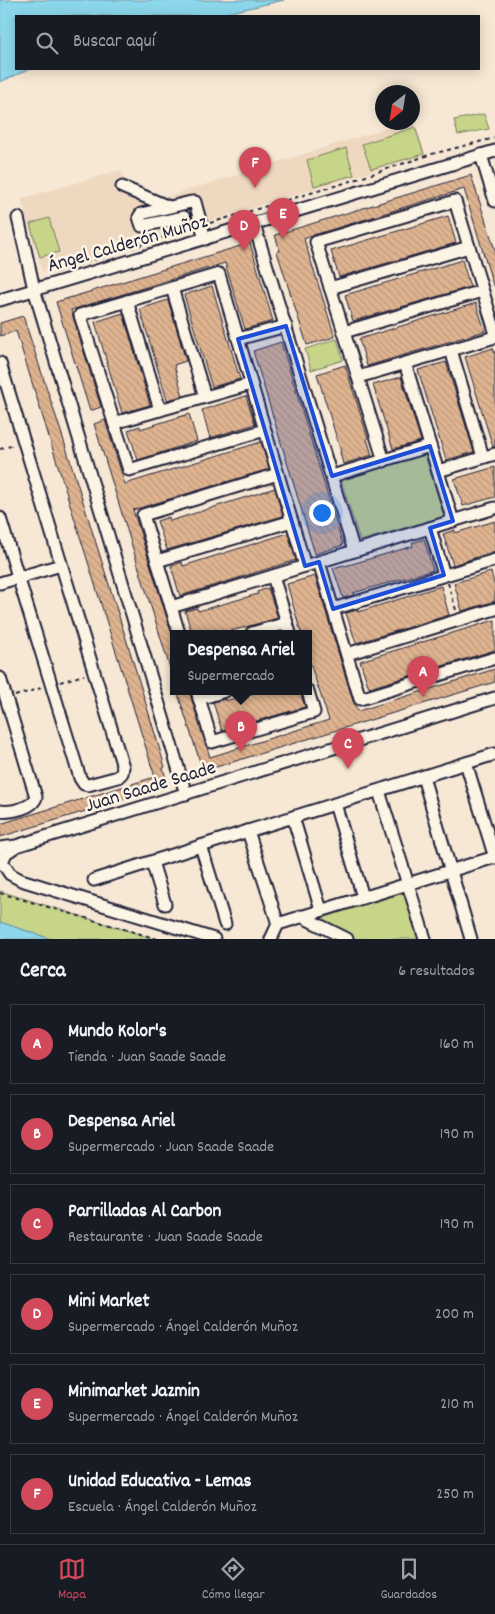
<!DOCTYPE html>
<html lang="es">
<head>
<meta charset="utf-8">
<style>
	:root { --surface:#171b24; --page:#242831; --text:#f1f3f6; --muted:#9ea1a6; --line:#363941; --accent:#d1495b }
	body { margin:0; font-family:Dekko,sans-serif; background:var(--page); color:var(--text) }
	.compass { position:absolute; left:375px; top:85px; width:45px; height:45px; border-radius:50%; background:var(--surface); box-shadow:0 2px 12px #0003; rotate:210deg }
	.you { position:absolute; left:321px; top:512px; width:18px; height:18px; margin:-12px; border:4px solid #fff; border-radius:50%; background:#1a73e8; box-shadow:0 0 0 8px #1a73e833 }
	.badge { display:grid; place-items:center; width:32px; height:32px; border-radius:50%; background:var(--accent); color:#fff; font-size:16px; font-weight:700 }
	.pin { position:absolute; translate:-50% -41px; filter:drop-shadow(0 1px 2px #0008) }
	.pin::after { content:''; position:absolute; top:26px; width:18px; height:15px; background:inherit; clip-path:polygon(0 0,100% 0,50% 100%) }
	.popup { position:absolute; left:170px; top:630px; width:142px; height:65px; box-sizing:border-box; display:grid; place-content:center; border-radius:0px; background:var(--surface); filter:drop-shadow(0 1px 4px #0005); font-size:16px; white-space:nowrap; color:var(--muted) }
	.popup b { font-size:19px; color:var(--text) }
	.popup::after { content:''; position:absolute; left:50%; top:100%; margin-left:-10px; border:10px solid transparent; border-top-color:var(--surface) }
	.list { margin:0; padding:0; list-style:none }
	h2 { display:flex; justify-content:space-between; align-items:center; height:65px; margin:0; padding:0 20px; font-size:21px }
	h2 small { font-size:16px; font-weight:400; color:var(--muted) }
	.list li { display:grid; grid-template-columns:32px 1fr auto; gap:15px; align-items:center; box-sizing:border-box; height:80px; margin:0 10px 10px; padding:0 10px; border:1px solid var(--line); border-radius:0px }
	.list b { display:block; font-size:19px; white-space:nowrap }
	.list p { margin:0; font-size:16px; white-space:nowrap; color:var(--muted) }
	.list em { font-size:16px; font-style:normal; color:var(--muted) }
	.icon { flex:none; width:28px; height:28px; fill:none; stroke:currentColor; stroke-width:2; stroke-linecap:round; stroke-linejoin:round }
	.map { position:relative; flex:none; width:495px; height:939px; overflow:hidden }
	.search { position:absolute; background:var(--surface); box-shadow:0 2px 12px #0003; left:15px; right:15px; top:15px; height:55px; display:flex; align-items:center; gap:12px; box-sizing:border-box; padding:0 18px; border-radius:0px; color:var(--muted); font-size:19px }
	.sheet { height:605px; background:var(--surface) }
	nav { display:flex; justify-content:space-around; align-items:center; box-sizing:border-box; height:70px; border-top:1px solid var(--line); background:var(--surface); font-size:14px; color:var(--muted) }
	nav a { display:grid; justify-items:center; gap:2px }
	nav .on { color:var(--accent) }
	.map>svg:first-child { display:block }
	.built { fill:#efd8c0 }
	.park { fill:#c7d589; stroke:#747c62 }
	.water { fill:#8cd7ec; stroke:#628fa5 }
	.building { fill:url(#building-back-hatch); stroke:#22223b }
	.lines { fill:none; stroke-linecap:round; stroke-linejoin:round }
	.minor-casing { stroke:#22223b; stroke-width:15 }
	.path { stroke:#22223b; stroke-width:2; stroke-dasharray:4 4; stroke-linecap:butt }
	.minor { stroke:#fcf5e5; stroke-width:11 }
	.marked { fill:#1d4ed8; fill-opacity:0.2; stroke:#1d4ed8; stroke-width:4; stroke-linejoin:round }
	.labels { text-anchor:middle; stroke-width:5; stroke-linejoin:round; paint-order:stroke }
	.street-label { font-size:20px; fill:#22223b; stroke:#fcf5e5 }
</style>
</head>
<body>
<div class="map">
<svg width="495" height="939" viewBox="0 0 495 939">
	<defs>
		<pattern id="building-back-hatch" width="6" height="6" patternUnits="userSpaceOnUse" patternTransform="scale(1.25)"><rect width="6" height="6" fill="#dfb490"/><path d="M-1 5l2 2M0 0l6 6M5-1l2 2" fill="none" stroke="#bf9a7d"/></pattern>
	</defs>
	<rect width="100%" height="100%" fill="#f6e8d4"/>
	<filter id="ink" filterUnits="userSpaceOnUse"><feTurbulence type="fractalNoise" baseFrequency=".02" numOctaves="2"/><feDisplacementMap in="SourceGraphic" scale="10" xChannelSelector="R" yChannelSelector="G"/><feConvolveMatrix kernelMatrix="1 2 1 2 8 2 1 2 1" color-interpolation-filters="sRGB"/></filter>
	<g filter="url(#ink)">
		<path class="built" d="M413 119H414L426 155 42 272 21 199 120 170 126 180 166 197 403 123 412 122Z"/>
		<g class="park">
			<path d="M484 114 489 129 458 135 454 120Z"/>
			<path d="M415 127 424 154 371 169 362 144Z"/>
			<path d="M346 148 354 175 314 186 307 160Z"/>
			<path d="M49 218 59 252 40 257 30 224Z"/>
			<path d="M337 339 343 360 311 370 305 349Z"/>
			<path d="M425 455 444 516 360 541 341 480Z"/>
			<path d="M0 891 154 939H51L0 922Z"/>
			<path d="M407 892 421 939H356L319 922 318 918Z"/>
		</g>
		<g class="water">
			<path d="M0 0H284L214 16H16V69H30L0 82Z"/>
			<path d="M0 922 51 939H0Z"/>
		</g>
		<g class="building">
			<path d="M471 175 495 250V285H493L464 189 314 235 304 239 335 337 307 345 277 252 280 251 275 235Z"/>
			<path d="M448 216 456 243 339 277 331 251Z"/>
			<path d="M250 243 273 321 245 329 225 263 71 310 101 407 90 411 56 302Z"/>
			<path d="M462 260 470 287 353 321 345 295Z"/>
			<path d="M212 286 240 379 212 387 184 295Z"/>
			<path d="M168 300 186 361 174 365 183 396 167 400 140 309Z"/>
			<path d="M476 303 485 331 367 366 359 339Z"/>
			<path d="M123 313 150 405 122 413 95 322Z"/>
			<path d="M23 316 63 438 133 661 165 767 163 768 168 786 0 837V824L155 777 16 331 0 336V323Z"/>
			<path d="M281 342 343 545 315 554 253 351Z"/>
			<path d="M493 348 495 354V447H493L465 357Z"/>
			<path d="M446 362 474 452 446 460 418 370Z"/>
			<path d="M345 365 368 438 367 439 372 455 343 464 340 452H341L317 374Z"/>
			<path d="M401 377 421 441 393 449 373 385Z"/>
			<path d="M246 396 255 424 210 438 202 410Z"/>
			<path d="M189 414 197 441 138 460 128 430 140 426V429Z"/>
			<path d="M105 420 125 484 261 442 269 469 133 510 174 640V674H172L94 424Z"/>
			<path d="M495 467V497L463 506 454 479Z"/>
			<path d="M275 488 283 516 167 550 157 521 169 517 170 521Z"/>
			<path d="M495 521V551L453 565 443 534 455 530V533Z"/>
			<path d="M288 533 296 560 180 596 171 566 182 562 183 566Z"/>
			<path d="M424 539 433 570 353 593 354 595 343 598 333 568 344 565 345 566 413 546 412 543Z"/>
			<path d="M491 572 495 587V601L462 611 454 583Z"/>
			<path d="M315 576 353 701 358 711 495 669V682L203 771 177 691H189L210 757 329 720 308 657V633H301L287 584Z"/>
			<path d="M441 586 449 615 356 643 346 613 358 610V612Z"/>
			<path d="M268 588 278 618 224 633H192L185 611 197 608 198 611 258 594 257 592Z"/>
			<path d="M495 620V650L369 688 360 661Z"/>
			<path d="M261 691H300L305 707 222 731 213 702 225 699V701Z"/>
		</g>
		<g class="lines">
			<defs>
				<g id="minor">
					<path d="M481 155 495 201"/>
					<path d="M122 187 169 207"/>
					<path d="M184 217 142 226 139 217 141 214 191 202H195L205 239"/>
					<path d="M18 218 34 289 186 794"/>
					<path d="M254 224 354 551"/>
					<path d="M172 288 205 397"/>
					<path d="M330 288 469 247"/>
					<path d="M0 300 495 151"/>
					<path d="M127 301 160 410"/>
					<path d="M344 332 482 291"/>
					<path d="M238 339 286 326"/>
					<path d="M451 350 483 457"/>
					<path d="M0 363 123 767 122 773 118 777 88 785 84 784 80 778 0 518"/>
					<path d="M405 363 453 521"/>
					<path d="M358 377 495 337"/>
					<path d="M114 423 251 384"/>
					<path d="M265 430 129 470 80 315 219 274C248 372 277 469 305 566"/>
					<path d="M384 461 316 242 455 201 495 331"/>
					<path d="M438 471 495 454"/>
					<path d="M332 476 430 446"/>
					<path d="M430 528 444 575"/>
					<path d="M157 561 292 521"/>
					<path d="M319 562 360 699 495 658"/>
					<path d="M273 576 290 633"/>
					<path d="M0 583 61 565"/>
					<path d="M171 607 495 508"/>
					<path d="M333 609 495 560"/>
					<path d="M179 633 143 515 278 474"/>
					<path d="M252 633 287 623"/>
					<path d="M347 654 495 609"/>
					<path d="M0 678 36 797C33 808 10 813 0 811"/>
					<path d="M197 691 212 742 314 712 308 691"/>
					<path d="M199 699 225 691"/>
					<path d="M466 763 495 858"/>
					<path d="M423 777 471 939"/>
					<path d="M379 791 425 939"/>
					<path d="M335 804 363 897"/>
					<path d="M293 817 321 910"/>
					<path d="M201 846 225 924"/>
					<path d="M15 847 6 853 2 862 10 874 21 880 214 939"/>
					<path d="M0 848 16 846 495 698"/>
					<path d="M152 862 165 904"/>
					<path d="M94 880 248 831"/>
					<path d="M301 916 347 939"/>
					<path d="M278 924 248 831 495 754"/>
					<path d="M271 939 278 924 495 857"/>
				</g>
			</defs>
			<use href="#minor" class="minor-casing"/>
			<g class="path">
				<path d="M210 223 348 182 432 154 495 138"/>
				<path d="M55 272 193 228"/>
				<path d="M0 449 14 445"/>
				<path d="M448 583 456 610"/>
				<path d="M60 682 84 675"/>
				<path d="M15 696 41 688"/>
				<path d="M0 893 158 939"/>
			</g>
			<use href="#minor" class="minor"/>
		</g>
	</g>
	<path class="marked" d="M286 326 332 476 430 446 453 521 430 528 444 575 333 609 319 562 305 566 238 339Z"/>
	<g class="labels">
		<g class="street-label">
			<text transform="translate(127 242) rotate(-16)" y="7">Ángel Calderón Muñoz</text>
			<text transform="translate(150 785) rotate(-17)" y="7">Juan Saade Saade</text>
		</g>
	</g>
</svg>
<svg class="compass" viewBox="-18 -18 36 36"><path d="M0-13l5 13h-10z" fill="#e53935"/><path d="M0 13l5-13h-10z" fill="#9ea1a6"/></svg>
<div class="you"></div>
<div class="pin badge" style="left:423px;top:697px">A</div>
<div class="pin badge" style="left:241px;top:752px">B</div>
<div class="popup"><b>Despensa Ariel</b>Supermercado</div>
<div class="pin badge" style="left:348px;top:769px">C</div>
<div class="pin badge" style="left:244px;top:251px">D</div>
<div class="pin badge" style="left:283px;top:239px">E</div>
<div class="pin badge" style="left:255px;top:188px">F</div>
<div class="search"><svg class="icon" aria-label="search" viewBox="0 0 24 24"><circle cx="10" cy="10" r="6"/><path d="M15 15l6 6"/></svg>Buscar aquí</div>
</div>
<section class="sheet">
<h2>Cerca<small>6 resultados</small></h2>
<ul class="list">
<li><span class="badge">A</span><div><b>Mundo Kolor's</b><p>Tienda · Juan Saade Saade</p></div><em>160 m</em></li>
<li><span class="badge">B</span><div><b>Despensa Ariel</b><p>Supermercado · Juan Saade Saade</p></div><em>190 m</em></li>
<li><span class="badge">C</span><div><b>Parrilladas Al Carbon</b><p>Restaurante · Juan Saade Saade</p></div><em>190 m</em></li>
<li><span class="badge">D</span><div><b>Mini Market</b><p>Supermercado · Ángel Calderón Muñoz</p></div><em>200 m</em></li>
<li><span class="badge">E</span><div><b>Minimarket Jazmin</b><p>Supermercado · Ángel Calderón Muñoz</p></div><em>210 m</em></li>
<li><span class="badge">F</span><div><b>Unidad Educativa - Lemas</b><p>Escuela · Ángel Calderón Muñoz</p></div><em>250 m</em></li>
</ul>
</section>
<nav>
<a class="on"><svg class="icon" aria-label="map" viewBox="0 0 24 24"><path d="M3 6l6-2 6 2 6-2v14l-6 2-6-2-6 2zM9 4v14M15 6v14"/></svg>Mapa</a>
<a><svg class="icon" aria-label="directions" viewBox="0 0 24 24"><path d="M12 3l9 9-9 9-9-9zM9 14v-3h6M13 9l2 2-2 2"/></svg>Cómo llegar</a>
<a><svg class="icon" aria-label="saved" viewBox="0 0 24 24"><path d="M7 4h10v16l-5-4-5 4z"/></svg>Guardados</a>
</nav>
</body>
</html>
